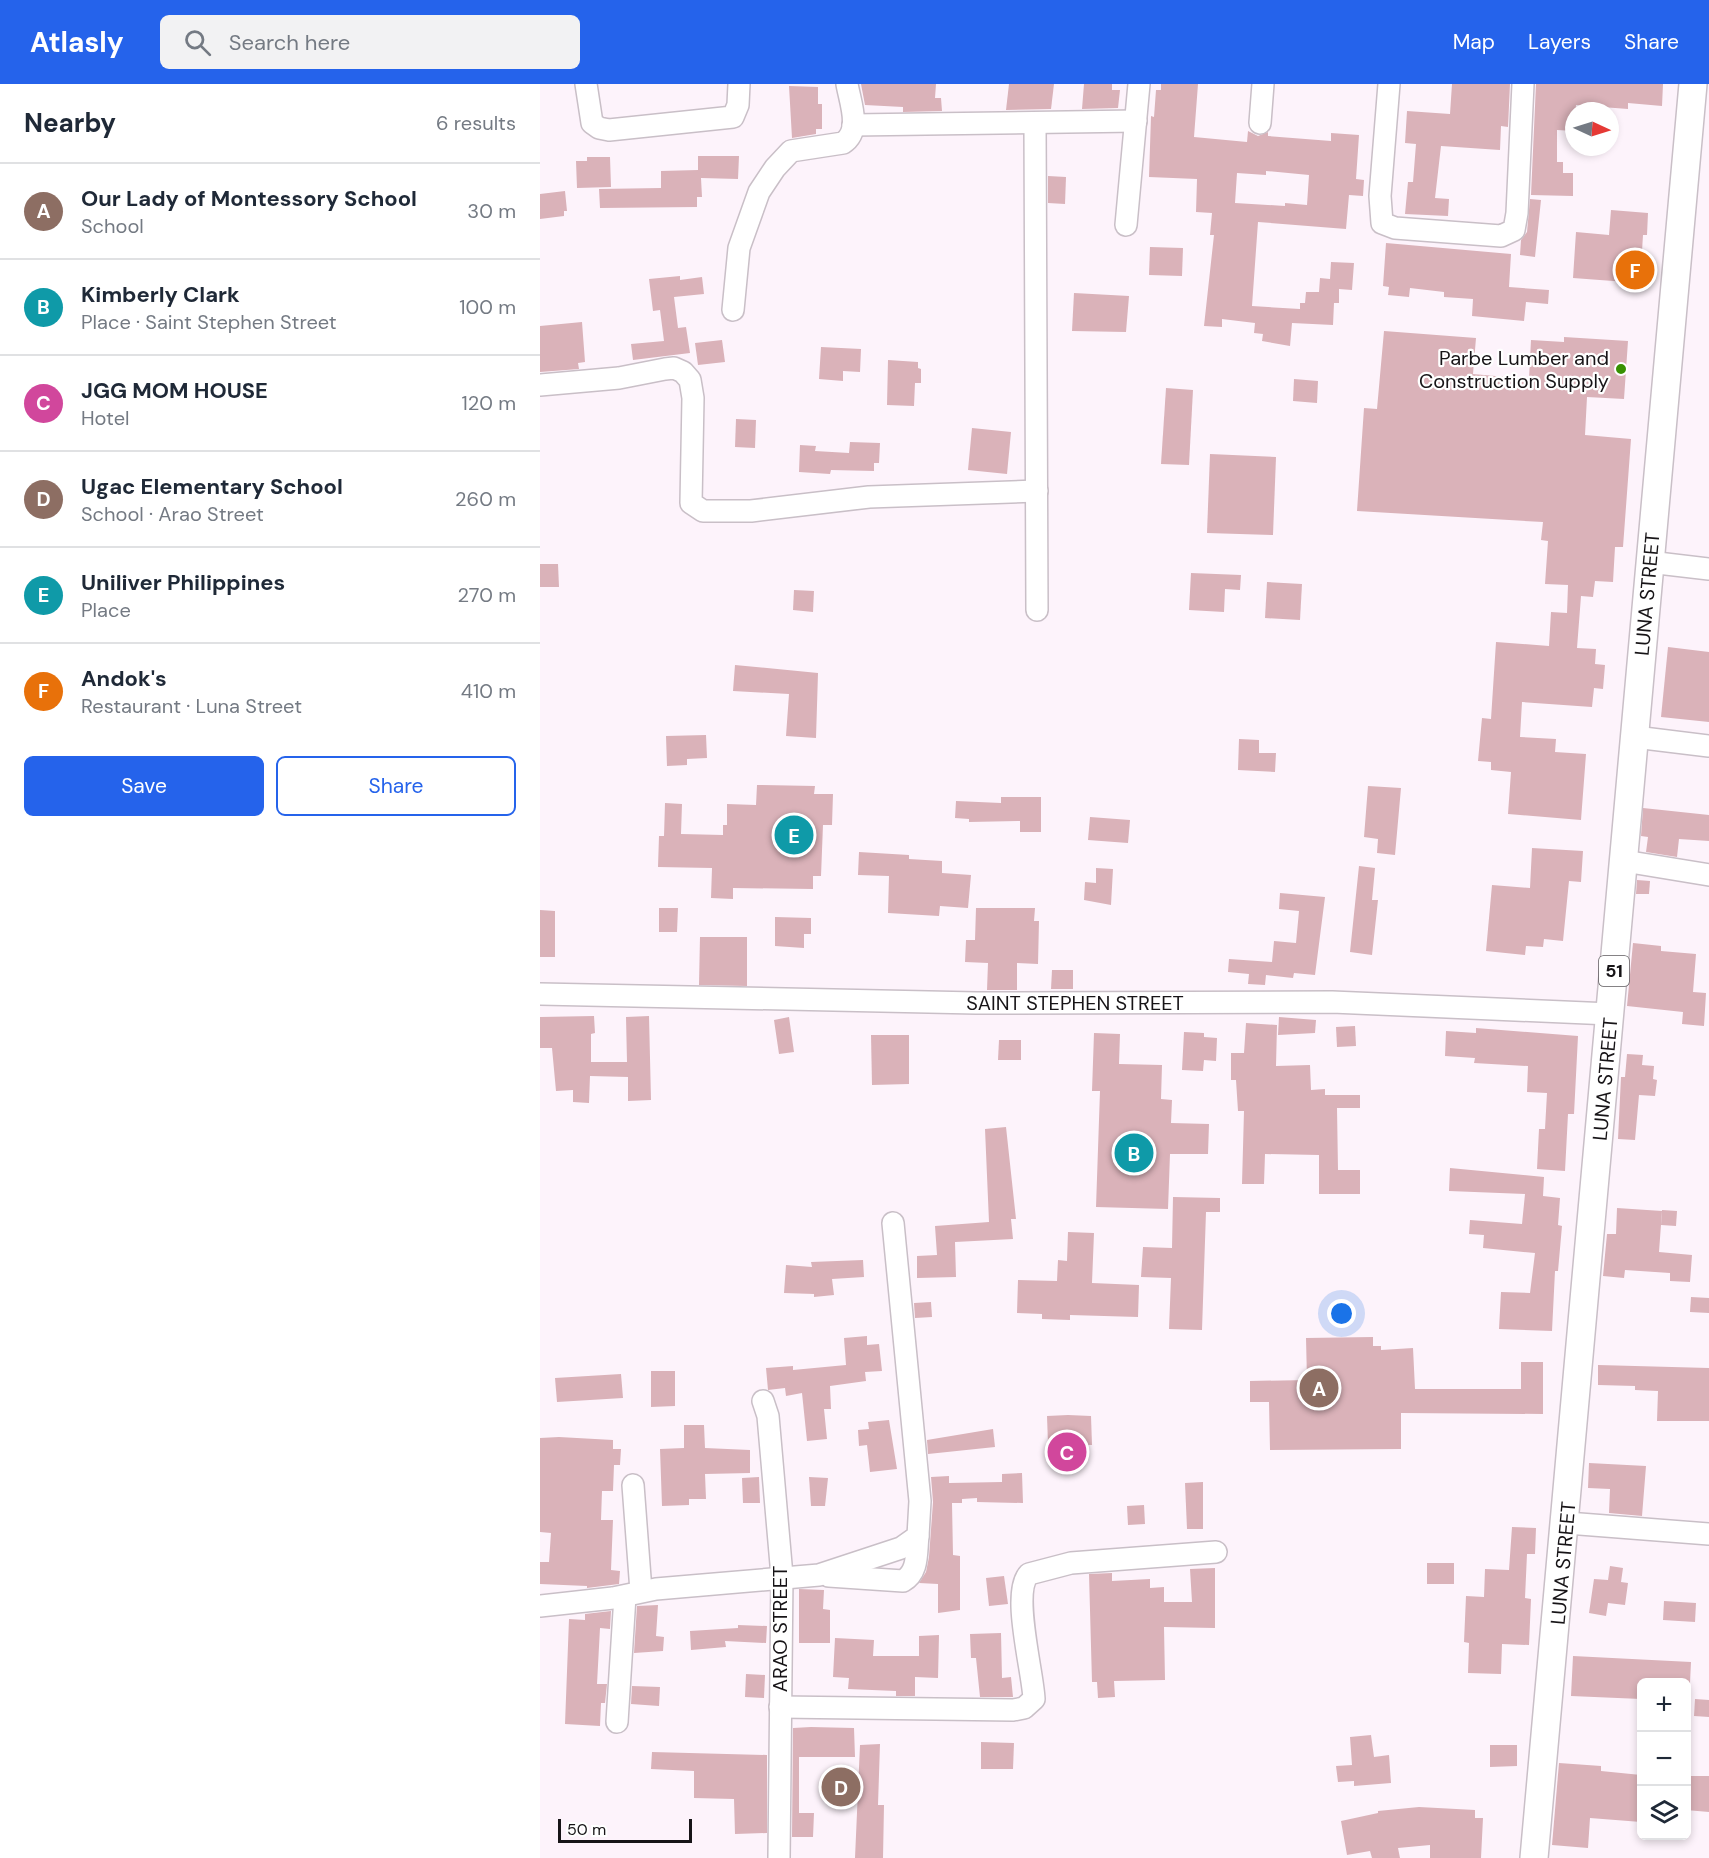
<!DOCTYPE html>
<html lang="en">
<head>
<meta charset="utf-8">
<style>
	:root { --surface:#fff; --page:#f2f2f3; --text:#1f2937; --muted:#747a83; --line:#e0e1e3; --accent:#2563eb }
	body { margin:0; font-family:"DM Sans",sans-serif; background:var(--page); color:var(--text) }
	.controls { position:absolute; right:18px; bottom:18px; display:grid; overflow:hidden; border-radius:9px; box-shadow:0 3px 9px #0003 }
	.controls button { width:54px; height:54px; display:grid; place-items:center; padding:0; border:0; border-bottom:2px solid var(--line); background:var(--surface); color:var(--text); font:30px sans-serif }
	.compass { position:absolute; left:1025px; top:18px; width:54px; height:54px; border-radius:50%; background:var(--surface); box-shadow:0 3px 9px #0003; rotate:94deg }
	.scale { position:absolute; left:18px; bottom:15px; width:134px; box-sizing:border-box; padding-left:6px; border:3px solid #171417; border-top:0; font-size:16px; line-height:21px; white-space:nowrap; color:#171417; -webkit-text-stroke:4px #fff; paint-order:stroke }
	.you { position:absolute; left:802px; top:1230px; width:21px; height:21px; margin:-15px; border:4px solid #fff; border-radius:50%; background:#1a73e8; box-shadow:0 0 0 9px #1a73e833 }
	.badge { display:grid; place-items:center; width:39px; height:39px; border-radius:50%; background:var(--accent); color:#fff; font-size:20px; font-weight:700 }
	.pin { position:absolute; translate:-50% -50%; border:3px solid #fff; box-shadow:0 2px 6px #0006 }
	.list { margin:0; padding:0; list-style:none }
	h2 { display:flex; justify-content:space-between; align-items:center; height:78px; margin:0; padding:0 24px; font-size:26px }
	h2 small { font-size:20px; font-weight:400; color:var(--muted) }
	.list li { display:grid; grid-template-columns:39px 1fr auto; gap:18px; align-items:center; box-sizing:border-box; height:96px; padding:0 24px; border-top:2px solid var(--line) }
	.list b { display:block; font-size:22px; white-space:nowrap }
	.list p { margin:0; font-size:20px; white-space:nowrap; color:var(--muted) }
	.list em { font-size:20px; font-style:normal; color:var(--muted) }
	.actions { display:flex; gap:12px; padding:18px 24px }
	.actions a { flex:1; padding:14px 0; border:2px solid var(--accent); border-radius:9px; text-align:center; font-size:21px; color:var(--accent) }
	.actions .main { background:var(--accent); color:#fff }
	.icon { flex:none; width:33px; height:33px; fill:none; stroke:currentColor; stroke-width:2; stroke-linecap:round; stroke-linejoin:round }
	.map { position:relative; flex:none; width:1169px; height:1774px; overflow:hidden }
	header { display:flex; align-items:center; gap:36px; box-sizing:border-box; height:84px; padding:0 30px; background:var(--accent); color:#fff }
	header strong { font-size:28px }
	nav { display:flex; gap:33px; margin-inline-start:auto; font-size:21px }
	.search { width:420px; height:54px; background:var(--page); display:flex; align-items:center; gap:15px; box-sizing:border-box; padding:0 21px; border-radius:9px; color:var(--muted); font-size:22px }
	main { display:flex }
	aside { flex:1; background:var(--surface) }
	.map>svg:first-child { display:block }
	.building { fill:#dab2b9; fill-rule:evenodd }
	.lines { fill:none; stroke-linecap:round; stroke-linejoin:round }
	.minor-casing { stroke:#c9bfc7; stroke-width:24 }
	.major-casing { stroke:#c9bfc7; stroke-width:30 }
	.minor { stroke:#fff; stroke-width:21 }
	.major { stroke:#fff; stroke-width:27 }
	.poi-dot { fill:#379102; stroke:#fff; stroke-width:2 }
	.labels { text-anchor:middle; stroke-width:4.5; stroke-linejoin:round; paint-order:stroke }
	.shield { fill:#fff; stroke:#5d5a5d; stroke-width:1.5 }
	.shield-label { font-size:18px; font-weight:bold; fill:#171417 }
	.poi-label { font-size:20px; fill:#171417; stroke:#fff; text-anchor:end }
	.street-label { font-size:20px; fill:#171417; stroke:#fff }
</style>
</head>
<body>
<header>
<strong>Atlasly</strong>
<div class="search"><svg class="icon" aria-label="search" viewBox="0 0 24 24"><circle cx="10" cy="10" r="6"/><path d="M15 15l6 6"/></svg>Search here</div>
<nav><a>Map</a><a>Layers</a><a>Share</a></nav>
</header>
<main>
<aside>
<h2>Nearby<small>6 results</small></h2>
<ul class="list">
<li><span class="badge" style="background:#8d6e63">A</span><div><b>Our Lady of Montessory School</b><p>School</p></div><em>30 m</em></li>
<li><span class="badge" style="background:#0f9aa8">B</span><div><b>Kimberly Clark</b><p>Place · Saint Stephen Street</p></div><em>100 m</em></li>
<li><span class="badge" style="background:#d1479c">C</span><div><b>JGG MOM HOUSE</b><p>Hotel</p></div><em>120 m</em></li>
<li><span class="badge" style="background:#8d6e63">D</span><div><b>Ugac Elementary School</b><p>School · Arao Street</p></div><em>260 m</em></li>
<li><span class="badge" style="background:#0f9aa8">E</span><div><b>Uniliver Philippines</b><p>Place</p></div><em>270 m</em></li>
<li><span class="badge" style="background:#e8710a">F</span><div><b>Andok's</b><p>Restaurant · Luna Street</p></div><em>410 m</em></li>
</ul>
<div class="actions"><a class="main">Save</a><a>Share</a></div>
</aside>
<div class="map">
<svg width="1169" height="1774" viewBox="0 0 1169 1774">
	<rect width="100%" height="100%" fill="#fdf3fb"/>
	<g class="building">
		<path d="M321 0H396L395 14H401L402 27 363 28V23L325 21Z"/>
		<path d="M469 0H514L511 25 466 26Z"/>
		<path d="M544 0H572V6H580L578 24 542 25Z"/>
		<path d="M621 0H658L654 53 707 58 708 47 718 52 728 48V52L791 57V49L819 51 816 95 824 96 823 112 809 111 806 145 718 138 712 222 760 225V219H765L766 208H779L780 194 790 195 791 178 814 179 812 206 799 205V219H794L793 241 752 239 750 262 722 257 723 250 714 249 715 239 682 235V243L664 242 674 151H670L672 129 656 128 657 95 609 93 611 32 614 33 616 6H621ZM726 87 769 91 767 121 745 119V122L695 119 697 89 726 91Z"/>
		<path d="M912 0H970L968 43 961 42 960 66 901 62 895 114 909 115 908 132 865 130 868 98H873L876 60 865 59 867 27 910 30Z"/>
		<path d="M996 0H1123L1122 22 1088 19V25L1036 21 1034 47 1017 46V78H1023V89H1033V112L991 111Z"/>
		<path d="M249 2 278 3V20H282V45H276V50L252 54Z"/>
		<path d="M158 72H199L198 95 161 94 162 113H157V123L60 124 59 105 121 104V87L158 86Z"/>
		<path d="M47 73H70L71 103 37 104 36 77H47Z"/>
		<path d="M508 92 526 93 525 120 508 119Z"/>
		<path d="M25 107 27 127H24V132L0 135V110Z"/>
		<path d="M990 115 1001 116 995 173 980 171 981 156 987 148Z"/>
		<path d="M1071 126 1108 129 1107 151H1103L1100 199 1033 194 1036 148 1069 151Z"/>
		<path d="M846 159 971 170 969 203 1009 206 1008 220 986 218 984 237 932 232 933 215 904 213V208L870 204 869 213 848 211 849 203 843 202Z"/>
		<path d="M610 163 643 164 642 192 609 191Z"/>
		<path d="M140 192V196L162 193 164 210 134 213 138 244 146 243 150 269 93 276 91 260 124 257 120 226 113 227 109 195Z"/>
		<path d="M534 209 589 212 586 248 532 247Z"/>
		<path d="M42 238 45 278 38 279 39 285 0 288V242Z"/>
		<path d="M844 247 936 254 933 290 989 295 991 256 1024 258V253L1088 257 1084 315 1047 313 1045 351 1091 355 1083 463H1075L1073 498 1055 497 1053 513 1041 512 1037 564 1056 565 1055 580 1065 581 1063 605 1054 604 1052 623 982 618 980 653 1016 655 1015 668 1046 670 1041 736 968 730 971 688 951 686V678L938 677 942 634 951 635 956 558 1009 562 1011 528 1027 529 1028 501 1005 500 1008 457 1001 456 1003 438 817 427 824 324 837 325Z"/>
		<path d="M182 256 185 278 158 281 155 259Z"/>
		<path d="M281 263 321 265 320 288 303 287V297L279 295Z"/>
		<path d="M348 276 378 278V284L381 285V299H375L374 322 347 321Z"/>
		<path d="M754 295 778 297 777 319 753 317Z"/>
		<path d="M626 304 653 306 649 381 621 380Z"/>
		<path d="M196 335 216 336 215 364 195 363Z"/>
		<path d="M432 344 471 348 467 390 428 386Z"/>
		<path d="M310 358 340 359 339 379H334V387L291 386 290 390 259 388 260 361 276 362 275 367 309 369Z"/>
		<path d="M670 370 736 373 733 451 667 449Z"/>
		<path d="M0 480H18L19 503H0Z"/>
		<path d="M651 489 701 491 700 506 685 505 684 528 649 526Z"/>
		<path d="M727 498 762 500 760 536 725 534Z"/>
		<path d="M254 506 274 507 273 528 253 526Z"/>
		<path d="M1128 563 1169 568V638L1121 633Z"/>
		<path d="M195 581 278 589 276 654 246 652 249 610 193 607Z"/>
		<path d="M166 651 167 674 147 675V681L127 682 126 652Z"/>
		<path d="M699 655 719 656V669H736L735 688 698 686Z"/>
		<path d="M217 701 275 702 274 710H293L292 741H283L281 792H273V805L193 804V815L171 814 172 784 118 783 119 752H124L125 719 142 720 141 750 183 751V741H187V720L216 721Z"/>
		<path d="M828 702 861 704 855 771 837 769 838 755 824 753Z"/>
		<path d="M461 713H501V748H480V737L429 738V735L415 734 416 717 461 719Z"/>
		<path d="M1103 724 1169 731V757L1139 755 1137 773 1106 768 1108 753 1101 752Z"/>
		<path d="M550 733 590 736 588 759 548 756Z"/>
		<path d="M992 764 1043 767 1041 798 1029 797 1023 857 1004 855 1003 863 986 862 985 871 946 867 952 801 990 804Z"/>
		<path d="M319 768 369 771V775L402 777V789L431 791 428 824 400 822 399 832 348 829 349 792 318 791Z"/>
		<path d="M819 782 835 784 832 816H838L832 871 810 868Z"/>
		<path d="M556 784 573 785 571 821 544 816 545 798 556 799Z"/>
		<path d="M1097 796 1110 797 1109 810H1096Z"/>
		<path d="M740 809 785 813 775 891 754 889 753 894 726 891 725 901 708 900 709 890 688 888 689 875 732 878 734 857 756 859 759 827 739 825Z"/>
		<path d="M119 824H138L137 848H119Z"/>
		<path d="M436 824H495L494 837H499L498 880 477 879V906H447L448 879 425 878 426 856H435Z"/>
		<path d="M0 826 15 827V873H0Z"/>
		<path d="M235 833 271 834V850H264V864L235 862Z"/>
		<path d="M160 853H207V902L159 901Z"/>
		<path d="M1093 859 1121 862V867L1156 870 1153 908 1166 909 1164 942 1142 940 1143 928 1087 922Z"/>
		<path d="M512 886H533V905H511Z"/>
		<path d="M54 932 55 949 51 950V978H87L86 933 109 932 111 1016 88 1017V993L50 992 49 1019 33 1018V1006L16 1007 12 964H0V933Z"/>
		<path d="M249 933 254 968 239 970 234 936Z"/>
		<path d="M739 933 776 936 775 949 738 951Z"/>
		<path d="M706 939 737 941 736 982 770 981 771 1006 785 1005V1011H820V1024H797L798 1086H820V1110H779V1071L725 1070 724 1100H702L704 1027H698L696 996H691V969H704Z"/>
		<path d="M815 942 816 962 797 963 796 943Z"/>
		<path d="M936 944 1038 952 1034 1030H1028L1025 1087 997 1085 999 1045H1005L1007 1009 987 1008 988 982 934 979 935 974 905 972 906 947 936 949Z"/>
		<path d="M644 948 664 949V953L677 954 676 977 664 976 663 987 642 986Z"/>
		<path d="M554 949 580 950 579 980 622 981 621 1015 632 1016 631 1039 669 1040 668 1070H630L628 1125 556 1123 560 1007H552Z"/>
		<path d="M331 951H369V1000L332 1001Z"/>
		<path d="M459 956H481V976H458Z"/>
		<path d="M1087 970 1103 971 1102 981 1114 982 1113 995 1117 996 1115 1012 1099 1011 1095 1056 1078 1055 1081 993H1085Z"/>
		<path d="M466 1043 476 1135H471L473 1155 415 1158 416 1193 377 1194V1172L397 1171 395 1142 449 1138 445 1045Z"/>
		<path d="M910 1084 1004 1093 1003 1112 1020 1114 1018 1141 1022 1142 1018 1187H1015L1012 1247 959 1245 961 1208 990 1209 995 1169 943 1164 944 1151 929 1150 930 1136 982 1140 985 1110 909 1107Z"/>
		<path d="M633 1113 680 1114V1128H666L662 1246 629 1245 631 1194 601 1193 603 1163 632 1164Z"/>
		<path d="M1077 1124 1122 1127 1119 1168 1152 1171 1150 1198 1130 1197V1189L1085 1186 1084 1194 1063 1192 1067 1150H1076Z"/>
		<path d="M1122 1126 1137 1127 1136 1142 1121 1141Z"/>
		<path d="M528 1148 554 1149 552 1199 599 1201 598 1233 530 1231V1236L502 1235V1230L477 1229 478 1196 517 1197 518 1176 527 1177Z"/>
		<path d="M323 1176 324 1193 292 1195 294 1211 274 1213V1210L244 1209 246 1181 272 1183 271 1178Z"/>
		<path d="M1151 1213 1169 1214V1229L1150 1228Z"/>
		<path d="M391 1218 392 1233 375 1234 374 1219Z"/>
		<path d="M327 1252V1261L339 1260 342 1287 325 1288 326 1297 290 1302 291 1325H284L287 1355 267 1357 262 1309 246 1312 245 1304 228 1306 226 1284 253 1282V1286L306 1281 304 1254Z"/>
		<path d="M833 1253V1262H841V1266L873 1264 875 1305H981V1278H1003V1330L861 1329V1365L730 1366 729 1318H710V1297L767 1296 766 1254Z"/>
		<path d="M1058 1281 1169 1284V1337H1117L1118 1307 1095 1306V1302L1058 1301Z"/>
		<path d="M111 1287H135V1322L111 1323Z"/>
		<path d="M81 1290 83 1314 17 1318 15 1294Z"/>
		<path d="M528 1331 551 1332 552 1361 508 1360 507 1332Z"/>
		<path d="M349 1336 357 1385 330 1388 327 1361 319 1362 318 1346 329 1345 328 1338Z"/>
		<path d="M144 1341H164L165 1364 210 1366V1389L165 1390 166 1415H149V1421L122 1422 120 1365 144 1364Z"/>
		<path d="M453 1345 455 1363 388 1370 387 1356Z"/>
		<path d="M19 1353 73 1356V1365H81L80 1381H74L73 1407H62L61 1436H73L71 1486 80 1487 79 1500 47 1504V1502L0 1500V1478H9L11 1449 0 1448V1354Z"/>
		<path d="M1049 1379 1106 1382 1102 1432 1069 1429 1070 1405 1048 1404Z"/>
		<path d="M482 1389 483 1419 437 1418V1414L422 1415V1419H412L413 1471 420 1472V1526L398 1529V1500L379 1499 386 1488 389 1473 393 1418 391 1393 409 1392V1399L462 1398V1390Z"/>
		<path d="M219 1393 220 1419H203L202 1394Z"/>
		<path d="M269 1393 288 1394 285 1422H271Z"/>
		<path d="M663 1398V1445H647L645 1399Z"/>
		<path d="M604 1421 605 1440 588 1441 587 1422Z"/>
		<path d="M972 1443 996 1444 995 1470H987L985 1514 991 1515 989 1561 962 1560 961 1590 928 1589 929 1559 924 1558 926 1512 944 1513 945 1485 969 1486Z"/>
		<rect x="887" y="1479" width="27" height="21"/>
		<path d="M1070 1482 1083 1484 1081 1498 1088 1499 1085 1521 1068 1519 1066 1532 1049 1529 1054 1495 1068 1496Z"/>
		<path d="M675 1484V1544L624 1543 625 1596 574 1597 575 1613 558 1614 557 1598H552L549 1490 572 1489V1497L610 1495V1504L624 1503V1518H652L650 1485Z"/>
		<path d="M464 1492 468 1520 449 1522 446 1494Z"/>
		<path d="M259 1505 284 1506 283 1525 290 1526V1559H259Z"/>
		<path d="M1124 1517 1156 1519 1155 1538 1123 1536Z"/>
		<path d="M118 1521 116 1552 124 1553 123 1567 94 1569 97 1522Z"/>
		<path d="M71 1527 70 1545 60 1544 57 1600H67L65 1619H61L60 1642 25 1640 29 1535 45 1536V1530Z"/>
		<path d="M198 1541 227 1542 226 1559 185 1557 186 1563 151 1566 150 1547 198 1544Z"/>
		<path d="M461 1549 462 1594 471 1593 473 1613H440L436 1574H431L430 1550Z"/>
		<path d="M399 1551 398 1594 375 1593V1612H356V1607L308 1605 309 1594 293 1593 295 1554 334 1556 333 1572H379V1552Z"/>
		<path d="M1033 1572 1151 1578 1150 1599H1101V1615L1031 1612Z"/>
		<path d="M206 1590 225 1591 224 1614 205 1613Z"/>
		<path d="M92 1602 120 1603 119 1622 91 1620Z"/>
		<path d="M1155 1615 1169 1616V1633L1154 1632Z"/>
		<path d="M271 1643 314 1644 315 1673H259V1729H274L273 1753H252L253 1644Z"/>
		<path d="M831 1651 834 1673 849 1671 851 1699 814 1702V1697L798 1698 796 1682 812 1681 810 1653Z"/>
		<path d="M441 1658 474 1659 473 1685H441Z"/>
		<path d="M340 1660 338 1721H344L343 1774H315L320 1661Z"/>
		<path d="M950 1661H977V1682L950 1683Z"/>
		<path d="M112 1668 227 1671V1749L195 1750 194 1715 154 1714V1687L111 1685Z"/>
		<path d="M1019 1679 1061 1682V1687L1101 1691V1738L1050 1734 1048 1764 1012 1761Z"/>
		<path d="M1146 1692H1169V1728L1146 1726Z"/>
		<path d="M879 1723 935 1726V1734H943L941 1774H890V1761L858 1764 860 1774H832L830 1767 807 1771 801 1737 838 1729V1727Z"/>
	</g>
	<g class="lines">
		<defs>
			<g id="minor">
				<path d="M46 0 52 39 59 44 69 46 193 33 198 21 199 0"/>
				<path d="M849 0 840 112 842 139 855 144 961 152 974 146 977 129 983 0"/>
				<path d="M720 39 723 0"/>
				<path d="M495 40 497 526"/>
				<path d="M313 41 596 37"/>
				<path d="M586 141 599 0"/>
				<path d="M193 226 199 164 219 108 235 84 251 67 303 59C322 47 310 18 307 0"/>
				<path d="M0 301 79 294 125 285 134 284 143 288 150 296 153 314 151 419 163 427H211L329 413 497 407"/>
				<path d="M1109 478 1169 485"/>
				<path d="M1095 653 1169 662"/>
				<path d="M1084 777 1169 791"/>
				<path d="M0 910 436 919 792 918 1070 930"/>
				<path d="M223 1317 228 1332 242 1492 239 1774"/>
				<path d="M93 1401 101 1507"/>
				<path d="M1027 1439 1169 1450"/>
				<path d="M289 1492 363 1497C379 1488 376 1468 378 1452"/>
				<path d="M0 1522 73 1514 116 1505 279 1491 361 1464 378 1452 380 1417 353 1139"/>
				<path d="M240 1623 473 1626 484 1624 494 1615C493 1588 471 1508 489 1490L531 1479 676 1468"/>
				<path d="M77 1638 85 1512"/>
			</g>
			<path id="major" d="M994 1774C1052 1183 1095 591 1153 0"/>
		</defs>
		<use href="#minor" class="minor-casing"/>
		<use href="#major" class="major-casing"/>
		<use href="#minor" class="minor"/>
		<use href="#major" class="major"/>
	</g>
	<circle class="poi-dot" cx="1081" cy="285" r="6"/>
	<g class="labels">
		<rect class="shield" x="1059" y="872" width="30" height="30" rx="4.5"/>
		<g class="shield-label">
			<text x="1074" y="893">51</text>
		</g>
		<g class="poi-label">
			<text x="1069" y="281">Parbe Lumber and<tspan x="1069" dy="23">Construction Supply</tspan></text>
		</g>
		<g class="street-label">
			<text transform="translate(1107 510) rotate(-85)" y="7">LUNA STREET</text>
			<text x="535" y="926">SAINT STEPHEN STREET</text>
			<text transform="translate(1065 995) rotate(-85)" y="7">LUNA STREET</text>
			<text transform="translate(1023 1479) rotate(-85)" y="7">LUNA STREET</text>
			<text transform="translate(240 1545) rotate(-90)" y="7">ARAO STREET</text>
		</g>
	</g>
</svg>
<div class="controls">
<button>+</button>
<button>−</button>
<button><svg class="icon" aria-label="layers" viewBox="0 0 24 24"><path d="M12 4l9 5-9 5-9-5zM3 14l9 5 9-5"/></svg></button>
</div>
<svg class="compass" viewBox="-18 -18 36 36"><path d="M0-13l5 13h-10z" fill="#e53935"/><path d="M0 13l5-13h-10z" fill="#747a83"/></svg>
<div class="scale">50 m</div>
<div class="you"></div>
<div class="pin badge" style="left:779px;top:1304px;background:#8d6e63">A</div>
<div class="pin badge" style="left:594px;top:1069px;background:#0f9aa8">B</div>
<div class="pin badge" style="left:527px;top:1368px;background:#d1479c">C</div>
<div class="pin badge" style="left:301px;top:1703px;background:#8d6e63">D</div>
<div class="pin badge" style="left:254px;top:751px;background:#0f9aa8">E</div>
<div class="pin badge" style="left:1095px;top:186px;background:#e8710a">F</div>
</div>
</main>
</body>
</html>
